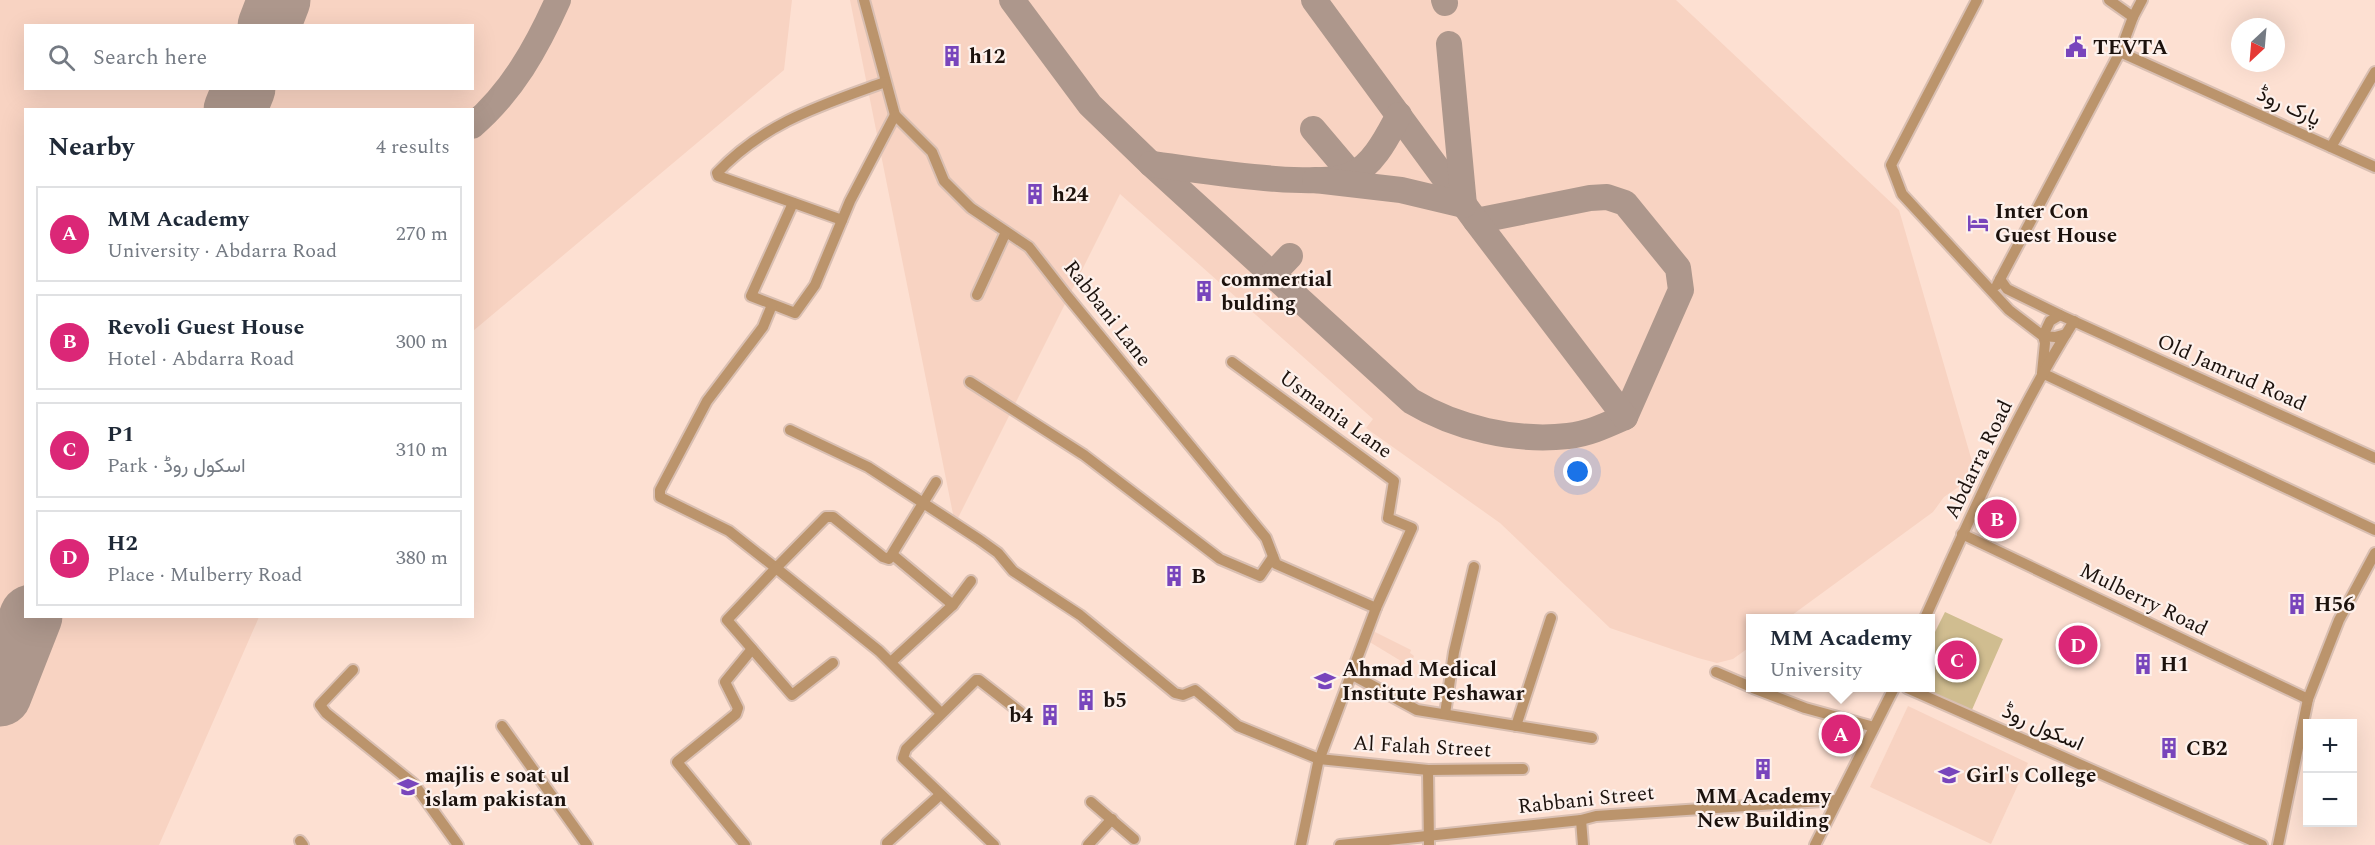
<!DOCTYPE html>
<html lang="en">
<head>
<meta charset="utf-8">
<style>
	:root { --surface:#fff; --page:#f6f6f7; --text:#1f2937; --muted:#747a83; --line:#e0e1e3; --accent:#db2777 }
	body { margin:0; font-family:Spectral,Vazirmatn,serif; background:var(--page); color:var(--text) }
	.controls { position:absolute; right:18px; bottom:18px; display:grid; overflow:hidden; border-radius:0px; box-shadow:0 6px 24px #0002 }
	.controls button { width:54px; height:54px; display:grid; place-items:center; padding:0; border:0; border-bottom:2px solid var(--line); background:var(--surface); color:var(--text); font:30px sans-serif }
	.compass { position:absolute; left:2231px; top:18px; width:54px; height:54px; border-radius:50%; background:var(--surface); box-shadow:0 6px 24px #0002; rotate:206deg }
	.you { position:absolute; left:1578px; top:472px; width:21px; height:21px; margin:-15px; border:4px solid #fff; border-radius:50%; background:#1a73e8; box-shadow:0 0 0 9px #1a73e833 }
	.badge { display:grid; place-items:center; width:39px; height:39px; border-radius:50%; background:var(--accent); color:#fff; font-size:20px; font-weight:700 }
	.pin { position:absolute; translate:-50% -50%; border:3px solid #fff; box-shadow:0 2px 6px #0006 }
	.popup { position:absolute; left:1746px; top:614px; width:189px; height:78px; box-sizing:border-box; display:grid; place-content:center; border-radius:0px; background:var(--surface); filter:drop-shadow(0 2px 4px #0005); font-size:20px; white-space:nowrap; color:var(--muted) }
	.popup b { font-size:22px; color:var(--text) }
	.popup::after { content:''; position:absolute; left:50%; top:100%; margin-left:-12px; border:12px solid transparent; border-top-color:var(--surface) }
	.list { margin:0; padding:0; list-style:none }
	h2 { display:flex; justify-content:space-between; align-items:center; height:78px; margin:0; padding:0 24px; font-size:26px }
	h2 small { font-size:20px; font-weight:400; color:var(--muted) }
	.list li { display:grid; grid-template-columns:39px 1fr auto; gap:18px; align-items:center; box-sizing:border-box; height:96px; margin:0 12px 12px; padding:0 12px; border:2px solid var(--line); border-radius:0px }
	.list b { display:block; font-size:22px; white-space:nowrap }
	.list p { margin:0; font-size:20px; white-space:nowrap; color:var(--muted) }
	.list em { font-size:20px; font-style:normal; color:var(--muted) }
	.icon { flex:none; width:33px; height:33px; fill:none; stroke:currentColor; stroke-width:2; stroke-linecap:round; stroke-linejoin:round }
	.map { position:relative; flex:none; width:2375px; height:845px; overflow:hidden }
	.search { position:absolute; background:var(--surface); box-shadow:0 6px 24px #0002; left:24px; top:24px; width:450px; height:66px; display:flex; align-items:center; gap:15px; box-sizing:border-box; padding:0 21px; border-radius:0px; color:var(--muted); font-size:22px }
	.panel { position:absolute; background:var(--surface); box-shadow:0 6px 24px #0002; left:24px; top:108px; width:450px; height:510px; border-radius:0px }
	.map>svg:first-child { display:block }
	.built { fill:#f8d3c2; fill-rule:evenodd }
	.green { fill:#d0bd90 }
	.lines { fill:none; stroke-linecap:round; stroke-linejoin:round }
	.taxiway { stroke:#ad978c; stroke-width:26 }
	.runway { stroke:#ad978c; stroke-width:63 }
	.minor-casing { stroke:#d9bfb2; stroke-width:14 }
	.minor { stroke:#bb946c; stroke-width:10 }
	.labels { text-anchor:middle; stroke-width:4.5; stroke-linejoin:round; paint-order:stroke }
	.poi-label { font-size:21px; font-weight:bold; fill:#1c120d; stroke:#fdf1ec; text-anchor:start }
	.street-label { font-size:21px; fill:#1c120d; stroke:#fdf1ec }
</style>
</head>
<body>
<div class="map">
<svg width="2375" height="845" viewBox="0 0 2375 845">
	<rect width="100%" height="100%" fill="#fde0d2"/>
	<g class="built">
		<path d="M0 0H792L784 70 473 331 472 110H26V616L259 617 159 845H0ZM26 26H472V88H26Z"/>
		<path d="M850 0H1676L1899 210 1976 475 1944 497 1933 512 1788 618H1751V646L1733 659 1717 663 1698 658 1610 628 1500 523 1366 428 1373 419 1120 194 955 524Z"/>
		<path d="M1373 631 1411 650 1410 653 1414 656 1404 680 1394 675 1401 661 1368 641Z"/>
		<path d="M1908 706 2028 763 1991 844 1870 787Z"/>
	</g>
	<path class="green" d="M1945 612 2003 639 1971 712 1921 688H1931V640Z"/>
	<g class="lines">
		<g class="taxiway">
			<path d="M1012 0 1090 105 1151 164 1411 401C1456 428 1515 442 1568 436 1588 434 1607 425 1625 417L1681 290 1678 268 1625 203 1607 197 1590 198 1476 221"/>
			<path d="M1314 0 1476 221 1625 417"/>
			<path d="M1444 0 1445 3"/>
			<path d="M472 126C512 92 537 47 558 0"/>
			<path d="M1313 129 1352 175"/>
			<path d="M1151 164C1194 169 1315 190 1351 175 1374 165 1388 135 1399 115"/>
			<path d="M1315 180 1401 190 1464 205 1449 44"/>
			<path d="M1273 274 1290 256"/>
			<path d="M0 680 9 672"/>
		</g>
		<g class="runway">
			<path d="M269 26 279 0"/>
			<path d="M235 110 244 88"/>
			<path d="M0 695 31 616"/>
		</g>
		<defs>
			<g id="minor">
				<path d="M864 0 895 115 932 152 944 181 971 208 1029 247 1068 297 1266 538 1276 564 1376 608"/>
				<path d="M1977 0 1891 165 1902 194 2009 310 2043 336 2045 343 2042 373 2375 530"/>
				<path d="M2109 0 2133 17"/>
				<path d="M2120 52 2375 167"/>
				<path d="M2331 147 2375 72"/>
				<path d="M793 203 751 296 795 313 815 285 850 201 895 115"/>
				<path d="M842 220 718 176 717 173C765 122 822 105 885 82"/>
				<path d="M2000 279 2007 289 2060 315 2375 458"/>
				<path d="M1997 285 2120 52 2133 17 2142 0"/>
				<path d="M977 295 1006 232"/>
				<path d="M772 305 763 327 707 401 660 490V497L729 531 776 568 826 517H833L883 557 889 559 936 482"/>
				<path d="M2060 315 2050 321 2043 336 2055 337 2066 334"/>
				<path d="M1232 362 1394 481 1388 518 1412 528 1376 608 1318 763 1301 845"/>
				<path d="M970 382 1084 455 1220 559 1260 576 1273 557"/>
				<path d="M790 430 868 467 980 540 998 553 1013 571 1080 615 1175 693 1183 695 1195 690 1238 726 1319 759 1428 770 1523 769"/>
				<path d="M1962 534 2308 699"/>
				<path d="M893 555 953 605"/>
				<path d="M1925 618C1970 518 2015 415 2074 321"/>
				<path d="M891 662 953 605 971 581"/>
				<path d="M833 663 792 695 727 620 776 568 879 651 941 713"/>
				<path d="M353 670 320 705 326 713 414 784 458 845"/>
				<path d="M1716 672 1751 687"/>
				<path d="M1351 674 1417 710 1592 738"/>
				<path d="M1753 688 1805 708 1874 727"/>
				<path d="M1907 688 2262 845"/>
				<path d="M1445 714 1454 652 1474 567"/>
				<path d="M502 726 587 845"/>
				<path d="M1516 726 1551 618"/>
				<path d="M1428 770 1429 845"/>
				<path d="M1091 802 1134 839"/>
				<path d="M1581 820 1583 845"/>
				<path d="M300 841 303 845"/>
				<path d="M887 843 940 795"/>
				<path d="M745 845 677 762 736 714 738 708 725 682 752 649"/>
				<path d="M994 845 903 758 906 749 976 680H979L1020 712"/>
				<path d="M1088 845 1112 819"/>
				<path d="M1340 845 1581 820 1596 816 1837 800"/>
				<path d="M1815 845 1894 688"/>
				<path d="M2278 845 2308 699 2339 620 2375 553"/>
			</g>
		</defs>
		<use href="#minor" class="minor-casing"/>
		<use href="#minor" class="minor"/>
	</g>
	<defs>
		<symbol id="civic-bare" viewBox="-9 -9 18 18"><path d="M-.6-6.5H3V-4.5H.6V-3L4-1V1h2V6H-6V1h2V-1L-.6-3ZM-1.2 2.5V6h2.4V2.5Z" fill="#7845bc" stroke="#fdf1ec" stroke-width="2.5" paint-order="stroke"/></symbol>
		<symbol id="building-bare" viewBox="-9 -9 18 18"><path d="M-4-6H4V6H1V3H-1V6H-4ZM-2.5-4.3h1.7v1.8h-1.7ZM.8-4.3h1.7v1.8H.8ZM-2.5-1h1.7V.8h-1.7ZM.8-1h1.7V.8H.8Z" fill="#7845bc" stroke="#fdf1ec" stroke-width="2.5" paint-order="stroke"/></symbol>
		<symbol id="hotel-bare" viewBox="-9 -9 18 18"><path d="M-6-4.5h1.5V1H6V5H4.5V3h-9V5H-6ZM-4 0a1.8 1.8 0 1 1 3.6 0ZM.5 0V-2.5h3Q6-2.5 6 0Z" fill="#7845bc" stroke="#fdf1ec" stroke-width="2.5" paint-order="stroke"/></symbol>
		<symbol id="university-bare" viewBox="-9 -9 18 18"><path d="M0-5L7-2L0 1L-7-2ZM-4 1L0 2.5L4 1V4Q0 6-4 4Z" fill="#7845bc" stroke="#fdf1ec" stroke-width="2.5" paint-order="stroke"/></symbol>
		<symbol id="school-bare" viewBox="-9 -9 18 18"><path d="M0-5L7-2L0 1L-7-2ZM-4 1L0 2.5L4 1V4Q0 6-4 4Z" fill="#7845bc" stroke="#fdf1ec" stroke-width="2.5" paint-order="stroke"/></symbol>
	</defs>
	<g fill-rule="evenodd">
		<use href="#civic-bare" x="2061" y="32" width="30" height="30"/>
		<use href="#building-bare" x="937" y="41" width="30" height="30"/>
		<use href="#building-bare" x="1020" y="179" width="30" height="30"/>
		<use href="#hotel-bare" x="1963" y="208" width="30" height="30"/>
		<use href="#building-bare" x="1189" y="276" width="30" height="30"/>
		<use href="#building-bare" x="1159" y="561" width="30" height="30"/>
		<use href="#building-bare" x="2282" y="589" width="30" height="30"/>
		<use href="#building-bare" x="2128" y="649" width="30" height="30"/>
		<use href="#university-bare" x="1310" y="666" width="30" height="30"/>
		<use href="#building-bare" x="1071" y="685" width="30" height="30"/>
		<use href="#building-bare" x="1035" y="700" width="30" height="30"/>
		<use href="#building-bare" x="2154" y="733" width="30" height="30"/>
		<use href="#building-bare" x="1748" y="754" width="30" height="30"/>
		<use href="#university-bare" x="1934" y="760" width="30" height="30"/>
		<use href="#school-bare" x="393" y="772" width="30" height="30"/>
	</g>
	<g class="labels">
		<g class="poi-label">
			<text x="2093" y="54">TEVTA</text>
			<text x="969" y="63">h12</text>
			<text x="1052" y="201">h24</text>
			<text x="1995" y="218">Inter Con<tspan x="1995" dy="24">Guest House</tspan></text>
			<text x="1221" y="286">commertial<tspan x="1221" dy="24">bulding</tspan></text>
			<text x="1191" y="583">B</text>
			<text x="2314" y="611">H56</text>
			<text x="2160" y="671">H1</text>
			<text x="1342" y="676">Ahmad Medical<tspan x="1342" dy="24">Institute Peshawar</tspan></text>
			<text x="1103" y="707">b5</text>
			<text x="1033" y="722" text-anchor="end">b4</text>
			<text x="2186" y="755">CB2</text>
			<text x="425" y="782">majlis e soat ul<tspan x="425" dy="24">islam pakistan</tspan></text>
			<text x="1966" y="782">Girl's College</text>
			<text x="1763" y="803" text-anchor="middle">MM Academy<tspan x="1763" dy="24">New Building</tspan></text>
		</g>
		<g class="street-label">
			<text transform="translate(2289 106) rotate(24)" y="7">پارک روڈ</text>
			<text transform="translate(1108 313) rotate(52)" y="7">Rabbani Lane</text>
			<text transform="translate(2232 372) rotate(24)" y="7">Old Jamrud Road</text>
			<text transform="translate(1336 414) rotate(36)" y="7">Usmania Lane</text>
			<text transform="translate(1978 459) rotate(-64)" y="7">Abdarra Road</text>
			<text transform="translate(2144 599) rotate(26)" y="7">Mulberry Road</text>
			<text transform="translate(2043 727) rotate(24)" y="7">اسکول روڈ</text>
			<text transform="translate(1422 746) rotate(3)" y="7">Al Falah Street</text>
			<text transform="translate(1586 799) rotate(-6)" y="7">Rabbani Street</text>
		</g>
	</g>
</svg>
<div class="controls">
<button>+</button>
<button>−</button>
</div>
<svg class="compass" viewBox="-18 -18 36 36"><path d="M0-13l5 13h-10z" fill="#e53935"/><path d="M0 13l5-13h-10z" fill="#747a83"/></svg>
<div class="you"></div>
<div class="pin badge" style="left:1841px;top:734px">A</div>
<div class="popup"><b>MM Academy</b>University</div>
<div class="pin badge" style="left:1997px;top:519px">B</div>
<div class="pin badge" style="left:1957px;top:660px">C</div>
<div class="pin badge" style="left:2078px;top:645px">D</div>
<div class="search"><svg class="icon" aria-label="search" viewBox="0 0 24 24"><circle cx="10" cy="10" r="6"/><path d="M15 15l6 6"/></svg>Search here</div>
<section class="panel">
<h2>Nearby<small>4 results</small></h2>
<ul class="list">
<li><span class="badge">A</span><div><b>MM Academy</b><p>University · Abdarra Road</p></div><em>270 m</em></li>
<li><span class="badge">B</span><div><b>Revoli Guest House</b><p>Hotel · Abdarra Road</p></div><em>300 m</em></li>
<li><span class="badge">C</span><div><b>P1</b><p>Park · اسکول روڈ</p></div><em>310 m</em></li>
<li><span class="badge">D</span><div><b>H2</b><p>Place · Mulberry Road</p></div><em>380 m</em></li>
</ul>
</section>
</div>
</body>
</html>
